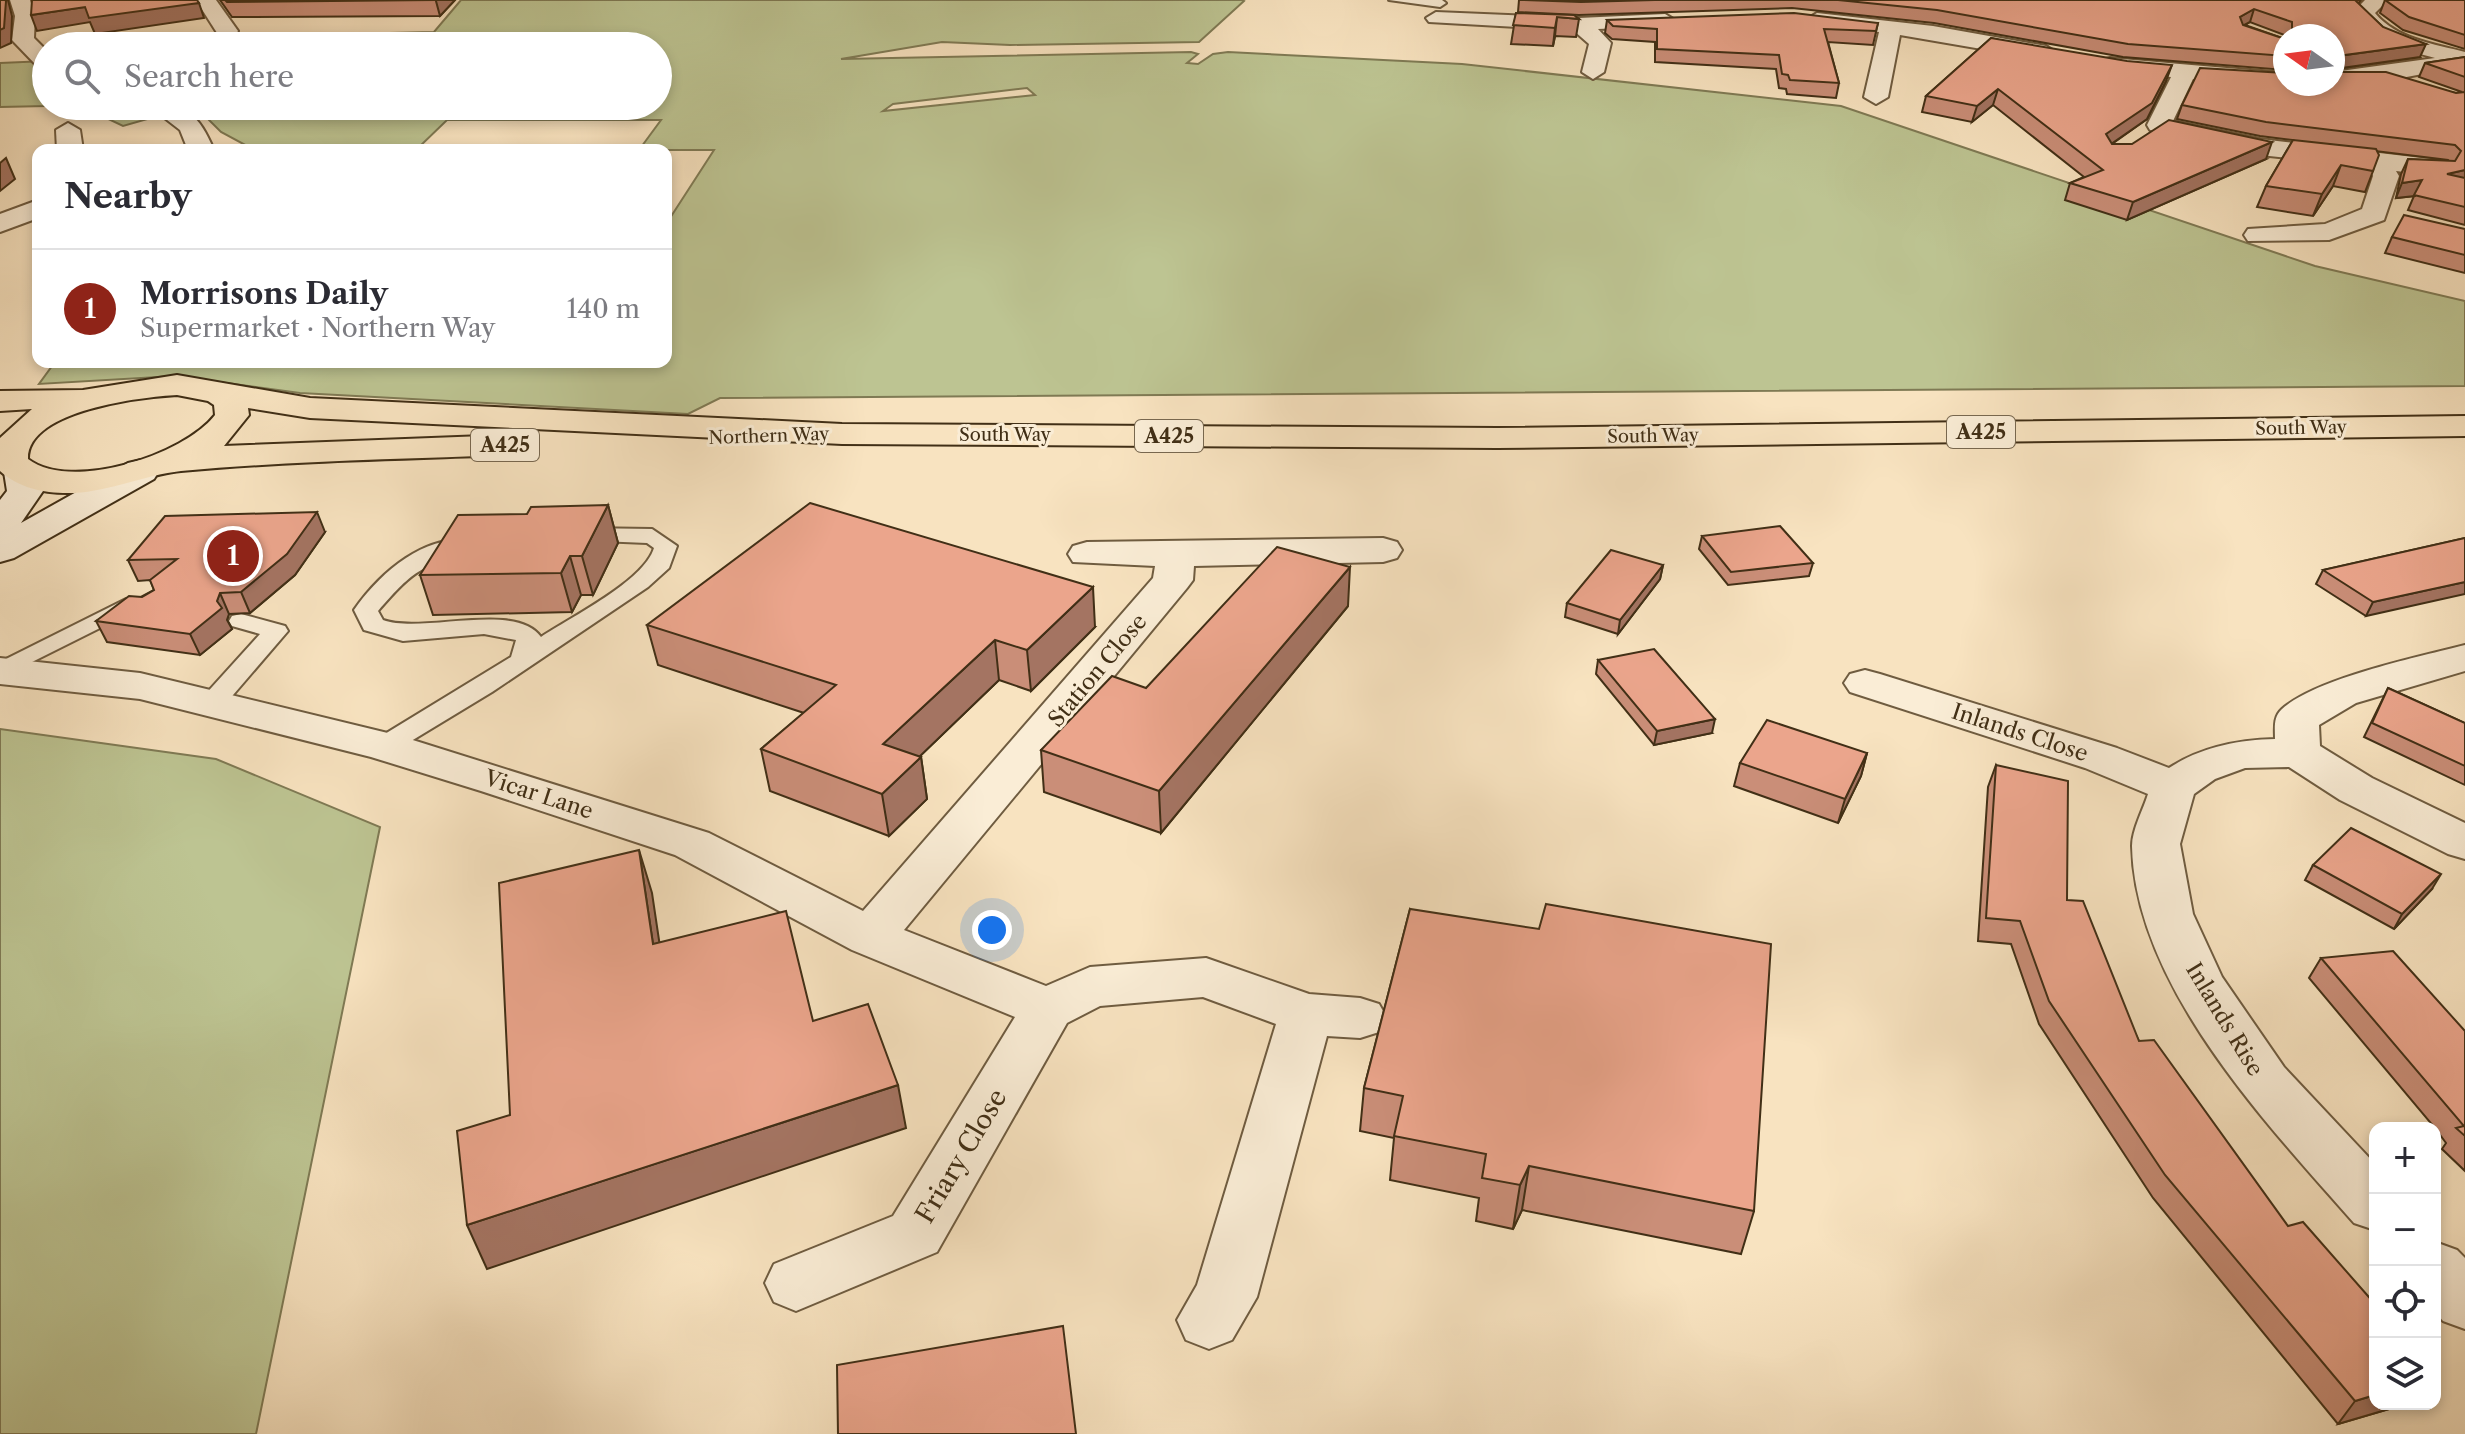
<!DOCTYPE html>
<html lang="en">
<head>
<meta charset="utf-8">
<style>
	:root { --surface:#fff; --page:#f2f2f3; --text:#2b2b33; --muted:#7c7c81; --line:#e1e1e2; --accent:#8f2418 }
	body { margin:0; font-family:"Libre Caslon Text",serif; background:var(--page); color:var(--text) }
	.controls { position:absolute; right:24px; bottom:24px; display:grid; overflow:hidden; border-radius:16px; box-shadow:0 4px 12px #0003 }
	.controls button { width:72px; height:72px; display:grid; place-items:center; padding:0; border:0; border-bottom:2px solid var(--line); background:var(--surface); color:var(--text); font:40px sans-serif }
	.compass { position:absolute; left:2273px; top:24px; width:72px; height:72px; border-radius:50%; background:var(--surface); box-shadow:0 4px 12px #0003; rotate:284deg }
	.you { position:absolute; left:992px; top:930px; width:28px; height:28px; margin:-20px; border:6px solid #fff; border-radius:50%; background:#1a73e8; box-shadow:0 0 0 12px #1a73e833 }
	.badge { display:grid; place-items:center; width:52px; height:52px; border-radius:50%; background:var(--accent); color:#fff; font-size:26px; font-weight:700 }
	.pin { position:absolute; translate:-50% -50%; border:4px solid #fff; box-shadow:0 2px 8px #0006 }
	.list { margin:0; padding:0; list-style:none }
	h2 { display:flex; justify-content:space-between; align-items:center; height:104px; margin:0; padding:0 32px; font-size:34px }
	h2 small { font-size:26px; font-weight:400; color:var(--muted) }
	.list li { display:grid; grid-template-columns:52px 1fr auto; gap:24px; align-items:center; box-sizing:border-box; height:120px; padding:0 32px; border-top:2px solid var(--line) }
	.list b { display:block; font-size:30px; white-space:nowrap }
	.list p { margin:0; font-size:26px; white-space:nowrap; color:var(--muted) }
	.list em { font-size:26px; font-style:normal; color:var(--muted) }
	.icon { flex:none; width:44px; height:44px; fill:none; stroke:currentColor; stroke-width:2; stroke-linecap:round; stroke-linejoin:round }
	.map { position:relative; flex:none; width:2465px; height:1434px; overflow:hidden }
	.search { position:absolute; background:var(--surface); box-shadow:0 4px 12px #0003; left:32px; top:32px; width:640px; height:88px; display:flex; align-items:center; gap:20px; box-sizing:border-box; padding:0 28px; border-radius:44px; color:var(--muted); font-size:30px }
	.panel { position:absolute; background:var(--surface); box-shadow:0 4px 12px #0003; left:32px; top:144px; width:640px; height:224px; border-radius:16px }
	.map>svg:first-child { display:block }
	.green { fill:#bdc492; stroke:#7f7a54; stroke-width:2; fill-rule:evenodd }
	.lines { fill:none; stroke-linecap:round; stroke-linejoin:round }
	.lane-casing { stroke:#6f5c40; stroke-width:4 }
	.street-casing { stroke:#6f5c40; stroke-width:4 }
	.secondary-casing { stroke:#412f16; stroke-width:4 }
	.primary-casing { stroke:#412f16; stroke-width:4 }
	.lane { fill:#faedd6; fill-rule:evenodd }
	.street { fill:#faedd6; fill-rule:evenodd }
	.secondary { fill:#faedd6; fill-rule:evenodd }
	.primary { fill:#f8e3c0; fill-rule:evenodd }
	.wall { fill:#ca8e78; stroke:#412f16; stroke-width:2 }
	.shaded-wall { fill:#a47462; stroke:#412f16; stroke-width:2 }
	.building { fill:#eba58c; stroke:#412f16; stroke-width:2 }
	.labels { text-anchor:middle; stroke-width:6; stroke-linejoin:round; paint-order:stroke }
	.far-street-label { font-size:18px; fill:#412f16; stroke:#faedd6 }
	.shield { fill:#faedd6; stroke:#786850; stroke-width:2 }
	.shield-label { font-size:20px; font-weight:bold; fill:#412f16 }
	.street-label { font-size:22px; fill:#412f16; stroke:#faedd6 }
	.near-street-label { font-size:26px; fill:#412f16; stroke:#faedd6 }
</style>
</head>
<body>
<div class="map">
<svg width="2465" height="1434" viewBox="0 0 2465 1434">
	<rect width="100%" height="100%" fill="#f8e3c0"/>
	<filter id="stains"><feTurbulence type="fractalNoise" baseFrequency=".0025" numOctaves="4"/><feColorMatrix values="0 0 0 0 .2 0 0 0 0 .09 0 0 0 0 .02 0 0 0 .5 -.17"/></filter>
	<radialGradient id="worn" r=".72"><stop offset=".6" stop-color="#630" stop-opacity="0"/><stop offset="1" stop-color="#630" stop-opacity=".3"/></radialGradient>
	<g class="green">
		<path d="M461 0H1242L1244 1 1199 42 1010 45 942 42 841 59 1191 52 1198 54 1187 63 1198 64 1213 54 1228 52 1462 64 1841 106 2315 266 2465 301V386L720 398 688 414 300 393 175 376 39 384 55 362H666V218H670L714 150H639L661 120H447L416 150H249L251 148 221 132 195 106H658V46H162L214 37 434 32ZM1027 88 1035 95 883 111 893 104Z"/>
		<path d="M46 61V106L0 107V63Z"/>
		<path d="M81 106H193L123 126Z"/>
		<path d="M0 729 216 759 380 827 256 1434H0Z"/>
	</g>
	<g class="lines">
		<defs>
			<g id="lane">
				<path d="M1389 0H1442L1446 3 1440 7Z"/>
				<path d="M583 528 652 529 677 546 669 568 648 587 492 692 393 752H375L371 746 375 740 511 657 516 640 484 634 403 641 364 630 354 610C379 574 427 530 476 542L479 547 476 552C423 565 415 568 378 611L383 620C422 634 516 601 541 637 571 617 644 581 654 548L647 543 575 540 572 535 575 530Z"/>
				<path d="M126 599 138 606 134 611 0 678V662Z"/>
				<path d="M241 614 285 626 288 631 221 709H203L199 703 203 697 260 634 232 626 229 621 232 616Z"/>
			</g>
			<g id="street">
				<path d="M10 0H30L35 16 34 38 46 50V69L38 67 12 40 15 16Z"/>
				<path d="M196 0H216L238 31 235 36H219Z"/>
				<path d="M2365 0H2388L2375 13C2396 39 2435 44 2465 52V66L2380 82 2333 86 2325 84H2333V72L2435 58C2402 49 2373 41 2353 12Z"/>
				<path d="M1436 12 1579 18 1665 14 1675 20 1665 26 1598 29 1611 43 1604 72 1593 79 1582 72 1589 44 1573 30 1429 22 1426 18Z"/>
				<path d="M1817 13 1933 26 2046 46 2057 53 2046 60 1900 35 1888 97 1876 104 1864 97 1879 32 1810 23 1807 19Z"/>
				<path d="M2110 58 2285 73V84H2294L2285 87 2193 79 2173 121 2260 139 2439 160 2452 168 2439 176 2396 171 2399 176 2384 220 2329 240 2248 241 2244 235 2248 229 2325 224 2362 209 2373 176 2369 167 2260 155 2150 130 2147 125 2171 77 2102 70 2099 65 2102 60Z"/>
				<path d="M149 106C189 106 198 114 214 150H188L180 130Z"/>
				<path d="M68 123 80 130 83 150H57L56 130Z"/>
				<path d="M38 200V218L0 232V214Z"/>
				<path d="M1383 538 1397 542 1402 550 1397 558 1383 562 1194 566 1193 580 1187 588 904 930 1046 986 1090 967 1206 958 1309 994 1360 998 1379 1004 1387 1018 1379 1032 1360 1038 1327 1036 1257 1297 1232 1340 1209 1349 1186 1340 1177 1320 1197 1285 1276 1024 1203 997 1100 1006 1067 1023 937 1252 796 1311 774 1302 765 1283 774 1264 893 1216 1015 1017 852 950 675 855 481 791 371 757 140 699 0 684V658L140 673 400 736 709 833 863 911 1153 578 1155 566 1073 562 1068 554 1073 546 1087 542Z"/>
				<path d="M2465 645V671L2356 703 2319 725 2320 746 2372 778 2465 823V859L2448 854 2340 800 2289 767 2245 768 2215 779 2194 794 2180 844 2193 914 2222 977 2284 1067 2375 1164V1230L2354 1223C2267 1124 2135 986 2132 846 2132 830 2143 810 2148 794L2085 768 1850 692 1844 683 1850 674 1865 670 1880 674 2117 748 2169 768C2201 747 2237 740 2275 739 2275 728 2273 717 2282 709 2317 678 2418 657 2465 645Z"/>
				<path d="M2435 1242 2457 1250 2465 1258V1329L2443 1321 2435 1312Z"/>
			</g>
			<path id="secondary" d="M141 460 154 463 159 471 154 479 14 558 0 562V500L7 491 4 472 9 464 22 461 35 464 43 491 21 523 128 463Z"/>
			<path id="primary" d="M177 375 310 398 842 424 1497 428 2465 416V436L1497 448 842 444 310 418 248 408 249 415 224 446 511 435 523 438 528 445 523 452 511 455C401 459 291 461 181 471 145 475 111 491 74 493 47 494 20 489 0 471V438L32 409 0 411V391L83 390ZM177 395 208 401 214 405 215 415C184 455 71 492 28 459 27 410 142 397 177 395Z"/>
		</defs>
		<use href="#lane" class="lane-casing"/>
		<use href="#street" class="street-casing"/>
		<use href="#secondary" class="secondary-casing"/>
		<use href="#primary" class="primary-casing"/>
		<use href="#lane" class="lane"/>
		<use href="#street" class="street"/>
		<use href="#secondary" class="secondary"/>
		<use href="#primary" class="primary"/>
	</g>
	<g class="wall">
		<path d="M220 0H455L440 16 232 17Z"/>
		<path d="M1519 0H2361L2358 4 2383 27 2420 57 2335 69 2333 72 2456 93 2462 92 2419 77 2425 63 2465 57V225L2408 210 2414 196 2396 198 2401 174 2408 159 2449 161 2448 160 2376 151 2373 171 2365 192 2333 186 2313 216 2257 207 2266 186 2293 140 2260 136 2177 119 2182 105 2333 84V36H2287L2250 22 2245 25 2285 39V70L2123 57 1934 23 1792 8 1579 15 1518 12Z"/>
		<path d="M2385 0H2465V49L2403 30 2380 13Z"/>
		<path d="M1516 13 1579 19 1576 37 1555 36 1553 46 1511 44Z"/>
		<path d="M1607 20 1878 23 1873 45 1828 42 1839 83 1836 98 1787 94 1786 89 1779 88 1776 69 1655 62V42L1612 39 1605 33Z"/>
		<path d="M1991 38 2166 81 2147 119 2112 144 2266 159 2127 220 2065 200 2070 183 2084 177 1993 105 1972 122 1922 112 1926 96Z"/>
		<path d="M2465 229V273L2385 253 2392 237Z"/>
		<path d="M608 505 618 543 593 595H581L572 612 433 615 420 575 527 514Z"/>
		<path d="M325 532 295 575 250 613 229 614 227 620 232 629 200 655 107 642 96 621 154 590 150 580 138 581 128 560Z"/>
		<path d="M1702 536 1813 563 1809 576 1728 585 1699 549Z"/>
		<path d="M2465 538 2366 616 2316 584 2323 570Z"/>
		<path d="M1663 565 1660 579 1618 634 1565 617 1567 603Z"/>
		<path d="M1348 606 1161 833 1044 792 1041 750 1146 688Z"/>
		<path d="M647 625 1095 627 1031 691 999 680 919 757H921L927 799 889 836 770 791 761 749 804 713 658 665Z"/>
		<path d="M1598 660 1712 733 1654 745 1596 674Z"/>
		<path d="M2388 688 2465 723V785L2364 737Z"/>
		<path d="M1867 753 1861 776 1838 823 1734 786 1740 763Z"/>
		<path d="M1996 765 2067 900 2139 1041 2375 1404H2406L2338 1424 2153 1198 2039 1024 2011 944 1978 941 1988 787Z"/>
		<path d="M2313 865 2432 889 2394 929 2305 880Z"/>
		<path d="M1410 909 1754 1211 1741 1254 1522 1210 1513 1229 1476 1221 1479 1198 1390 1180 1394 1138 1360 1131 1364 1088Z"/>
		<path d="M2321 958 2465 1031V1171L2442 1149 2446 1143 2435 1128 2309 978Z"/>
	</g>
	<g class="shaded-wall">
		<path d="M5 0H8L12 16 11 43 0 48V30Z"/>
		<path d="M436 0H455L440 16 436 1Z"/>
		<path d="M199 3 204 18 95 34 90 22 37 31 31 15 85 7Z"/>
		<path d="M2254 9 2250 22 2235 30 2240 17Z"/>
		<path d="M1557 17 1555 36 1553 46 1555 28Z"/>
		<path d="M2426 44 2420 57 2335 69 2333 73V68L2338 56Z"/>
		<path d="M2172 65 2166 81 2147 119 2101 151 2106 134Z"/>
		<path d="M1998 89 1993 105 1972 122 1977 106Z"/>
		<path d="M2272 142 2266 159 2127 220 2133 202Z"/>
		<path d="M6 158 15 179 0 191V163Z"/>
		<path d="M2341 165 2333 186 2313 216 2322 194Z"/>
		<path d="M2465 170V184L2447 174Z"/>
		<path d="M2422 180 2415 196 2396 198 2402 183Z"/>
		<path d="M608 505 618 543 593 595 582 556Z"/>
		<path d="M317 512 325 532 295 575 250 613 241 592Z"/>
		<path d="M570 556 581 595 572 612 561 573Z"/>
		<path d="M1663 565 1660 579 1618 634 1620 620Z"/>
		<path d="M1350 567 1348 606 1161 833 1159 791Z"/>
		<path d="M2465 582V594L2366 616 2373 602Z"/>
		<path d="M1093 587 1095 627 1031 691 1027 650Z"/>
		<path d="M220 593 229 614 227 620 232 629 200 655 190 634 217 601Z"/>
		<path d="M995 640 999 680 890 785 883 744Z"/>
		<path d="M1715 719 1712 733 1654 745 1657 731Z"/>
		<path d="M1867 753 1861 776 1838 823 1845 799Z"/>
		<path d="M921 757 927 799 889 836 882 794Z"/>
		<path d="M639 850 652 893 666 987 653 944Z"/>
		<path d="M2441 874 2432 889 2394 929 2402 914Z"/>
		<path d="M898 1085 906 1128 487 1269 467 1225Z"/>
		<path d="M1529 1166 1522 1210 1513 1229 1520 1185Z"/>
		<path d="M2375 1395V1404H2406L2338 1424 2355 1401Z"/>
	</g>
	<g class="building">
		<path d="M0 0H5L6 1 4 28 0 30Z"/>
		<path d="M32 0H197L199 3 89 18 85 7 31 15Z"/>
		<path d="M225 0H436L227 2Z"/>
		<path d="M1523 0H1655L1581 2Z"/>
		<path d="M1838 0H2357L2356 1 2383 27 2426 44 2338 56 2335 67 2333 68V36H2292V22L2254 9 2240 17 2243 25 2285 39V56L2128 44 1937 10Z"/>
		<path d="M2385 0H2465V35L2409 17Z"/>
		<path d="M1516 13 1574 15 1579 19 1557 17 1555 28 1513 25Z"/>
		<path d="M1794 13 1878 23 1876 31 1824 29 1839 83 1790 80 1788 75 1782 74 1779 55 1657 49V29L1613 26 1607 20Z"/>
		<path d="M1991 38 2127 61 2172 65 2152 103 2106 134 2112 144H2132L2169 120 2272 142 2133 202 2070 183 2103 170 1998 89 1977 106 1926 96Z"/>
		<path d="M2465 57V77L2425 63Z"/>
		<path d="M2200 68 2285 73V84H2333V72H2386L2456 93 2465 92V170L2447 174 2465 178V207L2414 195 2422 180 2402 183 2408 159 2455 161 2461 151 2455 145 2266 122 2182 105Z"/>
		<path d="M2293 140 2376 149 2379 155 2373 171 2341 165 2322 194 2266 186Z"/>
		<path d="M2404 215 2465 229V255L2392 237Z"/>
		<path d="M810 503 1093 587 1027 650 995 640 883 744 921 757 882 794 761 749 836 685 647 625Z"/>
		<path d="M608 505 582 556H570L561 573 420 575 458 515 527 514 531 507Z"/>
		<path d="M317 512 287 554 241 592 220 593 217 601 222 608 190 634 96 621 129 596 142 597 154 590 150 580 177 559 128 560 165 516Z"/>
		<path d="M1780 526 1813 563 1731 572 1702 536Z"/>
		<path d="M2465 538V582L2373 602 2323 570Z"/>
		<path d="M1277 547 1350 567 1159 791 1041 750 1112 676 1146 688Z"/>
		<path d="M1611 550 1663 565 1620 620 1567 603Z"/>
		<path d="M1654 649 1715 719 1657 731 1598 660Z"/>
		<path d="M2388 688 2465 723V766L2372 723Z"/>
		<path d="M1767 720 1867 753 1845 799 1740 763Z"/>
		<path d="M1996 765 2068 781 2067 900 2083 901 2139 1041 2154 1040 2288 1226 2303 1222 2375 1304V1395L2355 1401 2165 1175 2049 1001 2020 921 1986 918Z"/>
		<path d="M2351 828 2441 874 2402 914 2313 865Z"/>
		<path d="M639 850 653 944 786 911 813 1021 868 1004 898 1085 467 1225 457 1131 510 1115 499 883Z"/>
		<path d="M1546 904 1771 944 1754 1211 1529 1166 1520 1185 1482 1178 1486 1154 1394 1136 1403 1096 1364 1088 1410 909 1539 929Z"/>
		<path d="M2393 951 2465 1031V1136L2456 1128 2464 1126 2321 958Z"/>
		<path d="M1063 1326 1076 1434H838L837 1365Z"/>
	</g>
	<g class="labels">
		<g class="far-street-label">
			<text transform="translate(2301 428) rotate(-1)" y="6">South Way</text>
			<text x="1005" y="441">South Way</text>
			<text transform="translate(769 436) rotate(-2)" y="6">Northern Way</text>
			<text transform="translate(1653 436) rotate(-1)" y="6">South Way</text>
		</g>
		<g class="shield">
			<rect x="1947" y="416" width="68" height="32" rx="6"/>
			<rect x="1135" y="420" width="68" height="32" rx="6"/>
			<rect x="471" y="429" width="68" height="32" rx="6"/>
		</g>
		<g class="shield-label">
			<text x="1981" y="439">A425</text>
			<text x="1169" y="443">A425</text>
			<text x="505" y="452">A425</text>
		</g>
		<g class="street-label">
			<text transform="translate(1097 670) rotate(-50)" y="8">Station Close</text>
			<text transform="translate(2020 732) rotate(18)" y="8">Inlands Close</text>
			<text transform="translate(539 794) rotate(18)" y="8">Vicar Lane</text>
			<text transform="translate(2225 1019) rotate(59)" y="8">Inlands Rise</text>
		</g>
		<g class="near-street-label">
			<text transform="translate(961 1156) rotate(-59)" y="9">Friary Close</text>
		</g>
	</g>
	<rect width="100%" height="100%" filter="url(#stains)"/>
	<rect width="100%" height="100%" fill="url(#worn)"/>
</svg>
<div class="controls">
<button>+</button>
<button>−</button>
<button><svg class="icon" aria-label="locate" viewBox="0 0 24 24"><circle cx="12" cy="12" r="6"/><path d="M12 2v4M12 18v4M2 12h4M18 12h4"/></svg></button>
<button><svg class="icon" aria-label="layers" viewBox="0 0 24 24"><path d="M12 4l9 5-9 5-9-5zM3 14l9 5 9-5"/></svg></button>
</div>
<svg class="compass" viewBox="-18 -18 36 36"><path d="M0-13l5 13h-10z" fill="#e53935"/><path d="M0 13l5-13h-10z" fill="#7c7c81"/></svg>
<div class="you"></div>
<div class="pin badge" style="left:233px;top:556px">1</div>
<div class="search"><svg class="icon" aria-label="search" viewBox="0 0 24 24"><circle cx="10" cy="10" r="6"/><path d="M15 15l6 6"/></svg>Search here</div>
<section class="panel">
<h2>Nearby<small></small></h2>
<ul class="list">
<li><span class="badge">1</span><div><b>Morrisons Daily</b><p>Supermarket · Northern Way</p></div><em>140 m</em></li>
</ul>
</section>
</div>
</body>
</html>
